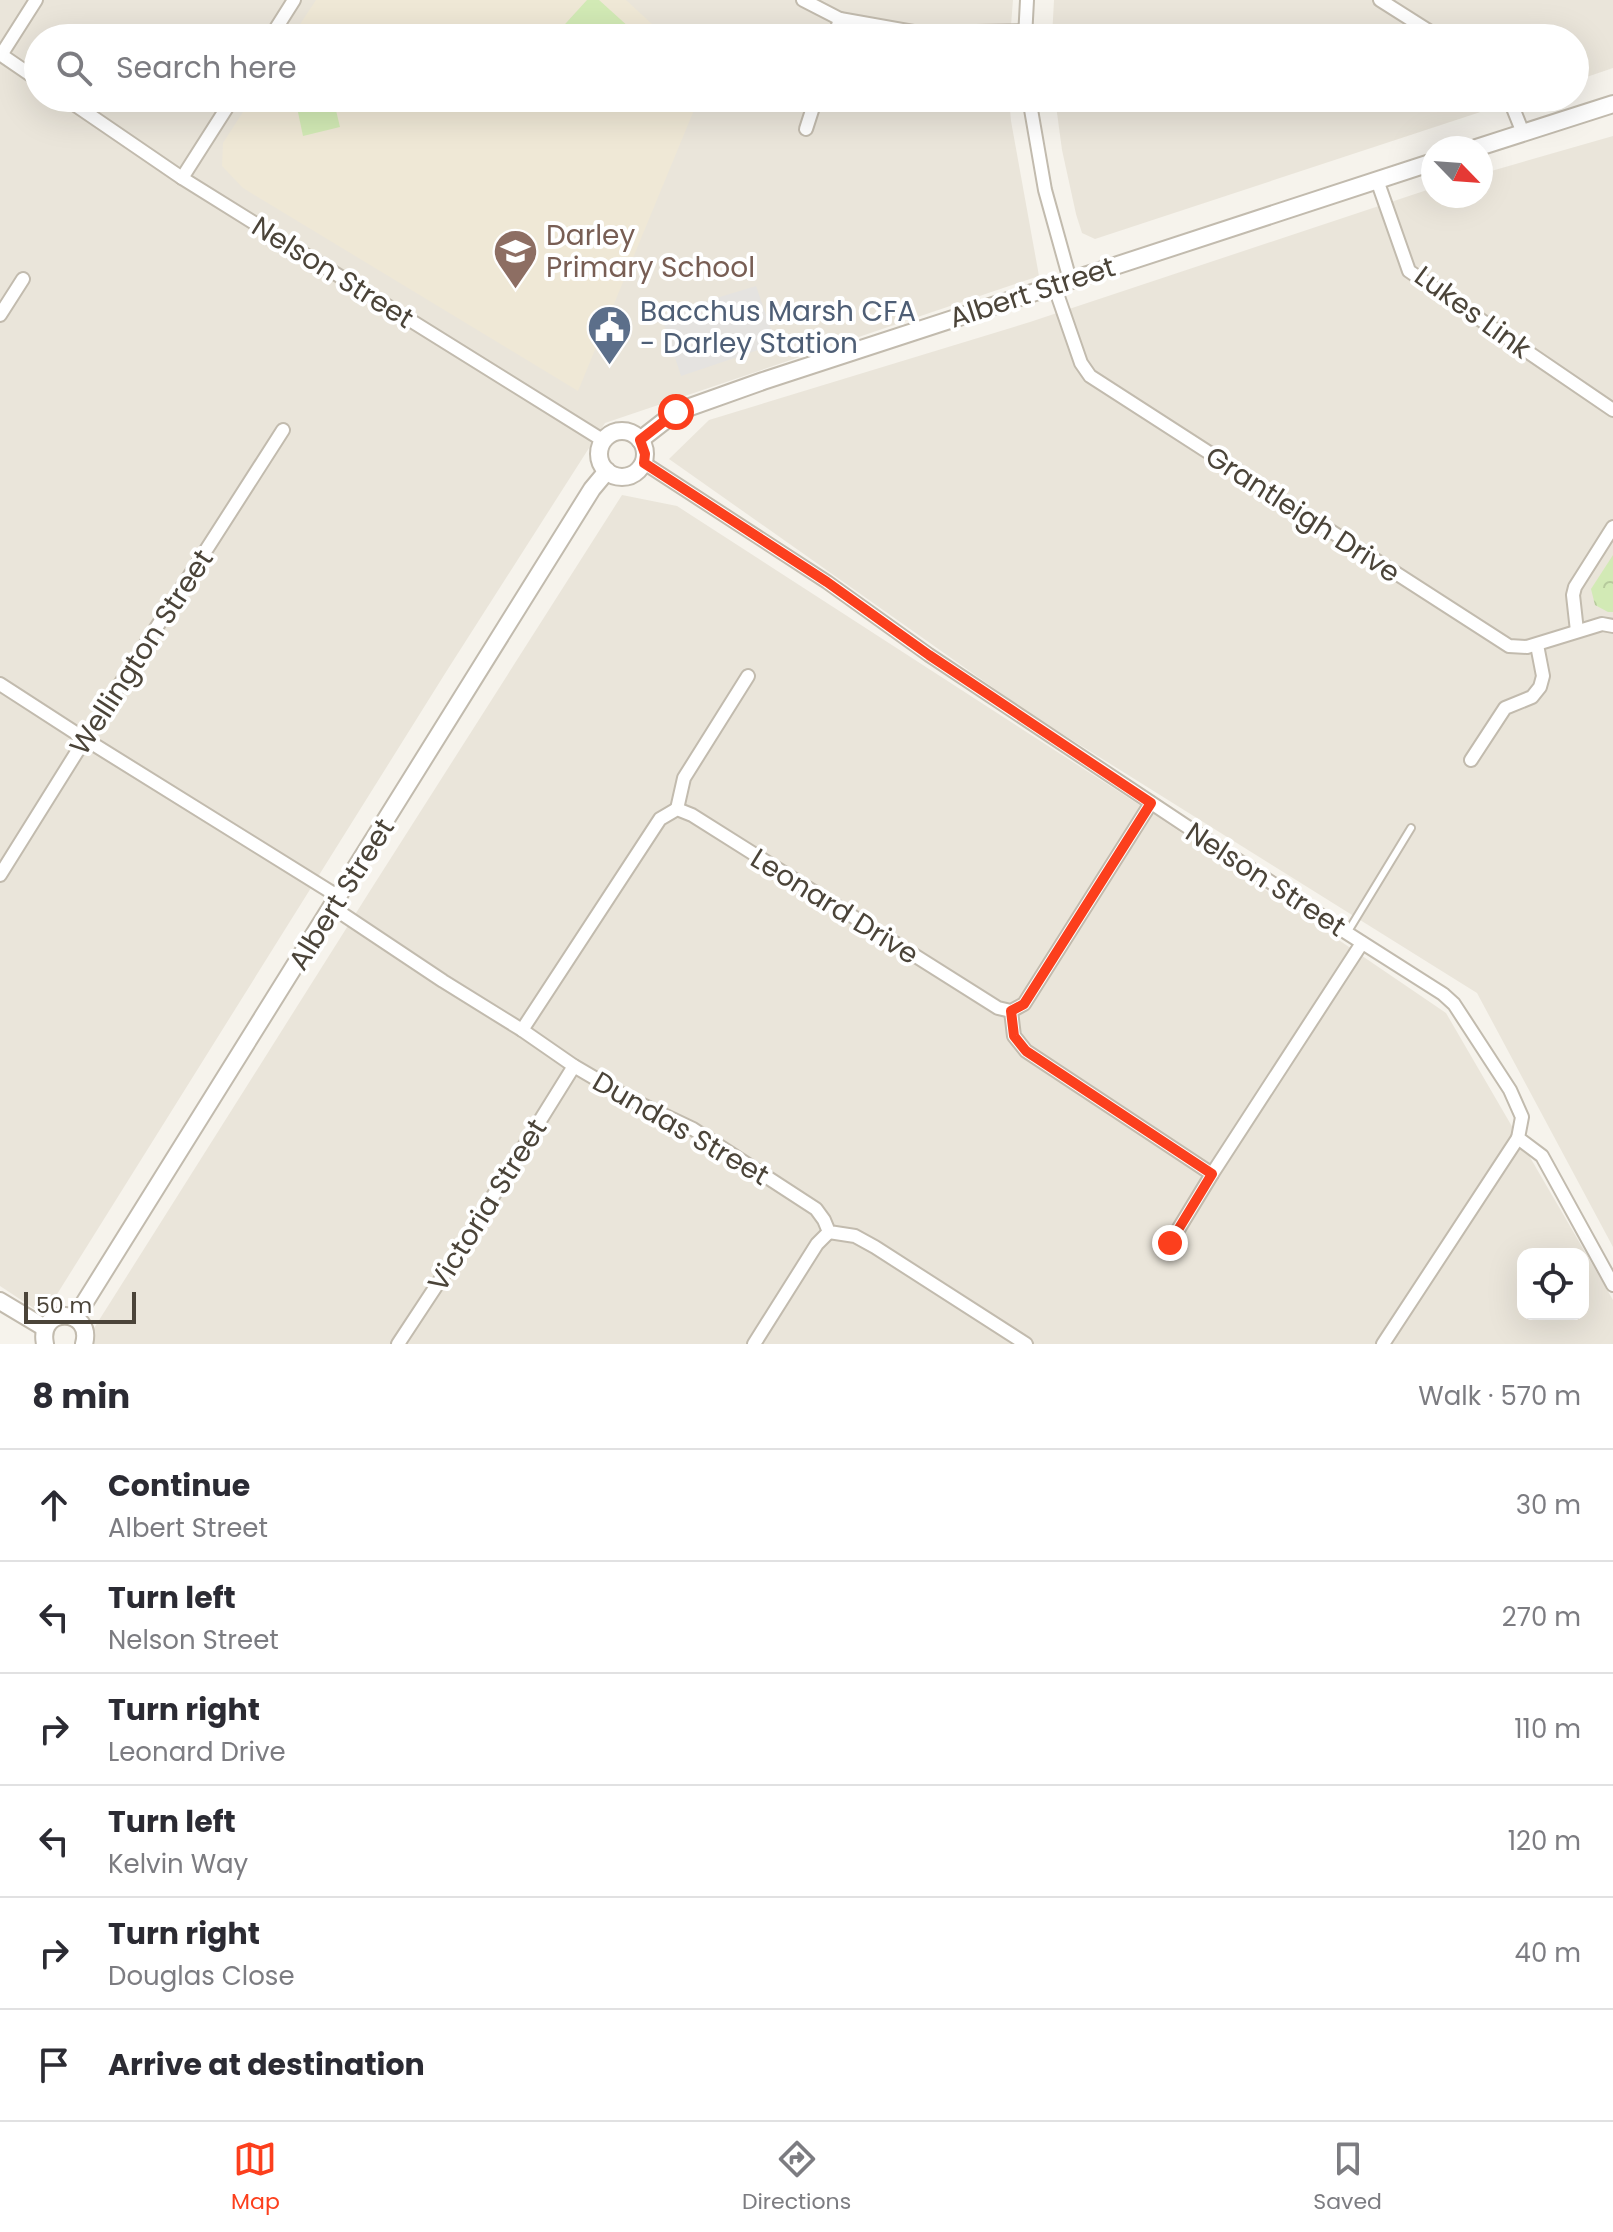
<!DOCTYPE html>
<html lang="en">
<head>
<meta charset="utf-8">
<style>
	:root { --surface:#fff; --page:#f2f2f3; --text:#2b2b33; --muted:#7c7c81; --line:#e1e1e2; --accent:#fc3f1d }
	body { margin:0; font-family:Poppins,sans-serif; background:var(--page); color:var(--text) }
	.controls { position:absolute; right:24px; bottom:24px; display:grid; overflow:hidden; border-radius:16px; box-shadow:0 8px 32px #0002 }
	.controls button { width:72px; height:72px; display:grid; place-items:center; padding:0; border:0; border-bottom:2px solid var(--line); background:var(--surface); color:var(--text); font:40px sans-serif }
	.compass { position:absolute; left:1421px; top:136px; width:72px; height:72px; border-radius:50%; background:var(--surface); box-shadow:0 8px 32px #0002; rotate:115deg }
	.scale { position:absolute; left:24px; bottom:20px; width:112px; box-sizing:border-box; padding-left:8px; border:4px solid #4b4439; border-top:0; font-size:22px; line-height:28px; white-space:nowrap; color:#4b4439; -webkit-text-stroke:6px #fff; paint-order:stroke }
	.stop { position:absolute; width:24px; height:24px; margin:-18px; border:6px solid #fc3f1d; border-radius:50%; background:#fff }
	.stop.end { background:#fc3f1d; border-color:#fff; box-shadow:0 2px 8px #0008 }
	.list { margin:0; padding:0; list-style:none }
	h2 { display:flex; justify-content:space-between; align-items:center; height:104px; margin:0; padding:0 32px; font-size:34px }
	h2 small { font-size:26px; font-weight:400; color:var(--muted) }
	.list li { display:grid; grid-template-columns:52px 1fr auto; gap:24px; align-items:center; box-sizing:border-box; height:112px; padding:0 32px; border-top:2px solid var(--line) }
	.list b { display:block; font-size:30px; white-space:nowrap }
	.list p { margin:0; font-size:26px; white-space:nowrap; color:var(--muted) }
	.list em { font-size:26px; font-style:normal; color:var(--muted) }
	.icon { flex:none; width:44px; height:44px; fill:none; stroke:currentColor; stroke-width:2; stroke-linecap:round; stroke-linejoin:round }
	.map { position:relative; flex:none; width:1613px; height:1344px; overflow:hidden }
	.search { position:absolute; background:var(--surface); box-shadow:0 8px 32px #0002; left:24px; right:24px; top:24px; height:88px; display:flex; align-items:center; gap:20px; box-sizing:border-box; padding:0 28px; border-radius:44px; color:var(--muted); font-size:30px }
	.sheet { height:776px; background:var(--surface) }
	nav { display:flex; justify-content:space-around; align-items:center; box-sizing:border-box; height:112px; border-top:2px solid var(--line); background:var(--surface); font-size:22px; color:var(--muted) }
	nav a { display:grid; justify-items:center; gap:4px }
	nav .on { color:var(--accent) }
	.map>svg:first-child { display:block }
	.residential { fill:#eae5da; fill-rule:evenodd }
	.education { fill:#efe8d6 }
	.green { fill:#d2eab5 }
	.forest { fill:url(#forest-crowns) }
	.parking { fill:#e5e3e0 }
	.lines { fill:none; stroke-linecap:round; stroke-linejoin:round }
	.service-casing { stroke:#c2bbae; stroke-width:10 }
	.minor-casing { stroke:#c2bbae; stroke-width:16 }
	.tertiary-casing { stroke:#c2bbae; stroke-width:20 }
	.service { stroke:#fff; stroke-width:6 }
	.minor { stroke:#fff; stroke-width:12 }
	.tertiary { stroke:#fff; stroke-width:16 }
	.route { stroke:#fc3f1d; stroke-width:10 }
	.labels { text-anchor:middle; stroke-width:8; stroke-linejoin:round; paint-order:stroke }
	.education-label { font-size:28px; fill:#785e54; stroke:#fff; text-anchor:start }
	.street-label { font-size:28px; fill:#4b4439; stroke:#fff }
	.service-label { font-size:28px; fill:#4e5e75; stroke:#fff; text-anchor:start }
</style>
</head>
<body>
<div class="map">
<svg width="1613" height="1344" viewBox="0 0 1613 1344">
	<defs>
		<pattern id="forest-crowns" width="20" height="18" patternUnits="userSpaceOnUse" patternTransform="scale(2)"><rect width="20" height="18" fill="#d2eab5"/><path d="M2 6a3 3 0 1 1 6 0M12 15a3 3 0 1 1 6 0" fill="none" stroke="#b6ca9c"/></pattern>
	</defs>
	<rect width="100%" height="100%" fill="#f6f3ec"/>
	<g class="residential">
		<path d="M0 0H1013L1010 38H38V98H1009L1011 121 1039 276 605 423 446 672 44 1315 0 1286Z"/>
		<path d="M1054 0H1613V68L1575 81V38H1052Z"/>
		<path d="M1055 98H1523L1095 239 1082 233 1076 214 1062 150Z"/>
		<path d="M1613 136V1247L1477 993 1032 715 669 459 709 420 1030 322 1433 188V196H1481V174Z"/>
		<path d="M622 495 677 506 1158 817 1446 1013 1613 1300V1344H84L368 894ZM1523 1254H1583V1314H1523Z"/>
	</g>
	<g class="education">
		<path d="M316 0H626L667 38H291Z"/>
		<path d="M252 98H699L578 391 243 188 222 166 223 143Z"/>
	</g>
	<g class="green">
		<path d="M587 0H599L641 38H561L556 34Z"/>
		<path d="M295 98H333L340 127 303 136Z"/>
	</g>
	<path class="forest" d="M1613 555V612H1608L1595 605 1591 589Z"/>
	<path class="parking" d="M756 286 776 344 681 376 661 315Z"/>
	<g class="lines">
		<defs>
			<path id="service" d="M1347 933 1411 828"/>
			<g id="minor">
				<path d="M803 0 840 19 919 33 1025 31"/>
				<path d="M1380 0 1440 38"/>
				<path d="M270 38 294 0"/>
				<path d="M834 38 840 19"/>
				<path d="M1025 38 1027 0"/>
				<path d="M0 54 38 80"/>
				<path d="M1 55 36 0"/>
				<path d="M65 98 182 178 604 441"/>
				<path d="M1029 98 1045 190 1070 280"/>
				<path d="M1509 98 1523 133"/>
				<path d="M806 129 816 98"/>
				<path d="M182 178 233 98"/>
				<path d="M1377 180 1409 271 1613 410"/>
				<path d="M1054 285 1081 363 1090 376 1509 646 1527 647 1602 624 1613 626"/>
				<path d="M0 315 23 279"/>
				<path d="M644 463 827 582 929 655 1144 798 1347 933 1443 994 1454 1004 1510 1090 1522 1117 1518 1138 1542 1156 1613 1285"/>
				<path d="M1577 631 1573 595 1575 587 1613 527"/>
				<path d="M0 684 85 739 339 897"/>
				<path d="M1471 760 1505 708 1532 697 1540 687 1543 676 1537 645"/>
				<path d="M677 809 684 778 748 676"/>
				<path d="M0 875 85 739 283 430"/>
				<path d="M332 907 443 981 522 1030 574 1066 632 1100 693 1129 816 1209 824 1220 829 1232 855 1236 875 1247 1026 1344"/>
				<path d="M1011 1011 1014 1036 1026 1051 1212 1174"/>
				<path d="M522 1030 660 819 677 809 692 815 998 1008 1011 1011 1024 1004 1151 803"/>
				<path d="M1170 1243 1212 1174 1362 943"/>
				<path d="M398 1344 452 1262 574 1066"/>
				<path d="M754 1344 817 1244 829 1232"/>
				<path d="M1383 1344 1518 1138"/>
			</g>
			<g id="tertiary">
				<path d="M1476 148 1613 104"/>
				<circle cx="622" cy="454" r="23"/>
				<path d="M640 440 676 412 763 381 1433 162"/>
				<path d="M0 1301 45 1328"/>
				<path d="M75 1318 592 489 607 471"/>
				<path d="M45 1344C37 1305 94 1308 84 1344"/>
			</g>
		</defs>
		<use href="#service" class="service-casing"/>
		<use href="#minor" class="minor-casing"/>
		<use href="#tertiary" class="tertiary-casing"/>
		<use href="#service" class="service"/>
		<use href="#minor" class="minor"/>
		<use href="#tertiary" class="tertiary"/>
	</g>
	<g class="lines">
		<path class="route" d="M676 412 640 440 645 454 644 463 827 582 929 655 1151 803 1024 1004 1011 1011 1014 1036 1026 1051 1212 1174 1170 1243"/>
	</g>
	<defs>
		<symbol id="school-pin" viewBox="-11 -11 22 30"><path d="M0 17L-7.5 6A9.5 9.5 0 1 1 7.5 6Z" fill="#8d6e63" stroke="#fff"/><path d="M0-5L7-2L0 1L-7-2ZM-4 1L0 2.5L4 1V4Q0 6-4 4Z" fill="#fff"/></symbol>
		<symbol id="civic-pin" viewBox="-11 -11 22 30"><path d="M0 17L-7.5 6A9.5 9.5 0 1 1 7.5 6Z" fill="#5c6f8a" stroke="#fff"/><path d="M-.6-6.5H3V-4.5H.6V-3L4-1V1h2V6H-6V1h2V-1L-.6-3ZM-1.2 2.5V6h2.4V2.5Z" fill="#fff"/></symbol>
	</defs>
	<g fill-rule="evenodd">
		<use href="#school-pin" x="490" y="226" width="51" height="69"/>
		<use href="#civic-pin" x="584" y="302" width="51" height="69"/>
	</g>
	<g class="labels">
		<g class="education-label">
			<text x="546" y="245">Darley<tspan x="546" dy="32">Primary School</tspan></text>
		</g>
		<g class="street-label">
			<text transform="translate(333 272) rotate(32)" y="10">Nelson Street</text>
			<text transform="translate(1032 292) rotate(-18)" y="10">Albert Street</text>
			<text transform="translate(1473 312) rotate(36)" y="10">Lukes Link</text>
			<text transform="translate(1303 514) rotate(33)" y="10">Grantleigh Drive</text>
			<text transform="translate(141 652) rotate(-57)" y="10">Wellington Street</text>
			<text transform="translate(1266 879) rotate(33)" y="10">Nelson Street</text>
			<text transform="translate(341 894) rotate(-58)" y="10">Albert Street</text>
			<text transform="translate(835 906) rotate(32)" y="10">Leonard Drive</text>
			<text transform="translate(681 1128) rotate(30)" y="10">Dundas Street</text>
			<text transform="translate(487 1205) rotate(-58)" y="10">Victoria Street</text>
		</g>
		<g class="service-label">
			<text x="640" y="321">Bacchus Marsh CFA<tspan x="640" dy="32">- Darley Station</tspan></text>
		</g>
	</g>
</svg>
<div class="controls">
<button><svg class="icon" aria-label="locate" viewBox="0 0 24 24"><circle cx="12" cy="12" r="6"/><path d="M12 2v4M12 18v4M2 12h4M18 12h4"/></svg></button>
</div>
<svg class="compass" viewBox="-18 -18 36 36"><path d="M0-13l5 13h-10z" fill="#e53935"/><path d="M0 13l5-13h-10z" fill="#7c7c81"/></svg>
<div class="scale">50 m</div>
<div class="stop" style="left:676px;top:412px"></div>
<div class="stop end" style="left:1170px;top:1243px"></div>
<div class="search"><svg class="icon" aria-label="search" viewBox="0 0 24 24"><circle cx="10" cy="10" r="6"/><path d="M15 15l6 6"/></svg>Search here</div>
</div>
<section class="sheet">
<h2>8 min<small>Walk · 570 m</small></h2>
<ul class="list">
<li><svg class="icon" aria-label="ahead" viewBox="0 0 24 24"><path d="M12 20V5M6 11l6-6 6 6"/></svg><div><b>Continue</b><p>Albert Street</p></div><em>30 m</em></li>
<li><svg class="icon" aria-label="left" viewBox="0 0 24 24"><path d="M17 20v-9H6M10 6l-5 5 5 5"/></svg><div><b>Turn left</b><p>Nelson Street</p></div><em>270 m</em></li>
<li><svg class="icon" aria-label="right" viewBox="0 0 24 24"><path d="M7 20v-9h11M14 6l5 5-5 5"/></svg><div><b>Turn right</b><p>Leonard Drive</p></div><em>110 m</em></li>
<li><svg class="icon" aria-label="left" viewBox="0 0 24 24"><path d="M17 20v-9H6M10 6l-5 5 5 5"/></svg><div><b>Turn left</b><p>Kelvin Way</p></div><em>120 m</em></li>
<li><svg class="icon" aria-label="right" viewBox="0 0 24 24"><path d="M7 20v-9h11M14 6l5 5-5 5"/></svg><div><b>Turn right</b><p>Douglas Close</p></div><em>40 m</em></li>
<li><svg class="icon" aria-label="arrive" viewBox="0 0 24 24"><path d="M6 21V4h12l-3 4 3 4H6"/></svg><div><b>Arrive at destination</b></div></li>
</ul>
</section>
<nav>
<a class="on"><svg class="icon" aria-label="map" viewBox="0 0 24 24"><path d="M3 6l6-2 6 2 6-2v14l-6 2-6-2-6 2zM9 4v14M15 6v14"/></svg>Map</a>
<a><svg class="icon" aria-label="directions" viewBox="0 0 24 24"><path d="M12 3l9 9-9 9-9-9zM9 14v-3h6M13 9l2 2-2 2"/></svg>Directions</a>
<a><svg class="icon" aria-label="saved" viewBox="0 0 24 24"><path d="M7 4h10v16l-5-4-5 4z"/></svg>Saved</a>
</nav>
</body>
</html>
